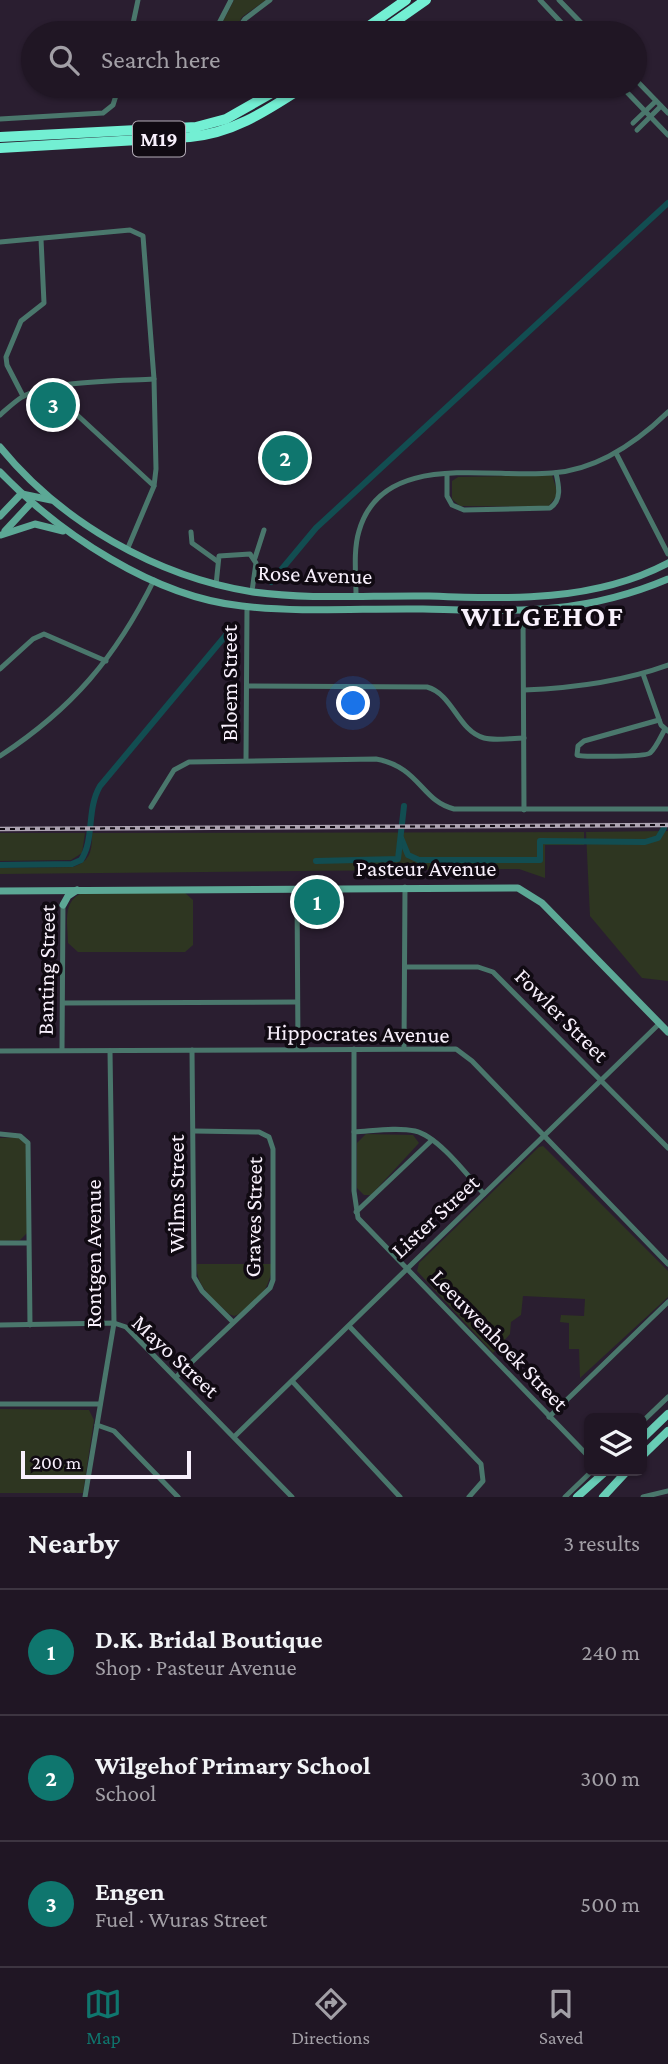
<!DOCTYPE html>
<html lang="en">
<head>
<meta charset="utf-8">
<style>
	:root { --surface:#201624; --page:#281f2c; --text:#f1f3f6; --muted:#a29fa6; --line:#3d3541; --accent:#0f766e }
	body { margin:0; font-family:"Crimson Pro",serif; background:var(--page); color:var(--text) }
	.controls { position:absolute; right:21px; bottom:21px; display:grid; overflow:hidden; border-radius:10px; box-shadow:0 2px 5px #0004 }
	.controls button { width:63px; height:63px; display:grid; place-items:center; padding:0; border:0; border-bottom:2px solid var(--line); background:var(--surface); color:var(--text); font:35px sans-serif }
	.scale { position:absolute; left:21px; bottom:18px; width:170px; box-sizing:border-box; padding-left:7px; border:4px solid #f8f0fc; border-top:0; font-size:19px; line-height:24px; white-space:nowrap; color:#f8f0fc; -webkit-text-stroke:5px #100a12; paint-order:stroke }
	.you { position:absolute; left:354px; top:704px; width:24px; height:24px; margin:-18px; border:5px solid #fff; border-radius:50%; background:#1a73e8; box-shadow:0 0 0 10px #1a73e833 }
	.badge { display:grid; place-items:center; width:46px; height:46px; border-radius:50%; background:var(--accent); color:#fff; font-size:23px; font-weight:700 }
	.pin { position:absolute; translate:-50% -50%; border:4px solid #fff; box-shadow:0 2px 7px #0006 }
	.list { margin:0; padding:0; list-style:none }
	h2 { display:flex; justify-content:space-between; align-items:center; height:91px; margin:0; padding:0 28px; font-size:30px }
	h2 small { font-size:23px; font-weight:400; color:var(--muted) }
	.list li { display:grid; grid-template-columns:46px 1fr auto; gap:21px; align-items:center; box-sizing:border-box; height:126px; padding:0 28px; border-top:2px solid var(--line) }
	.list b { display:block; font-size:26px; white-space:nowrap }
	.list p { margin:0; font-size:23px; white-space:nowrap; color:var(--muted) }
	.list em { font-size:23px; font-style:normal; color:var(--muted) }
	.icon { flex:none; width:38px; height:38px; fill:none; stroke:currentColor; stroke-width:2; stroke-linecap:round; stroke-linejoin:round }
	.map { position:relative; flex:none; width:668px; height:1497px; overflow:hidden }
	.search { position:absolute; background:var(--surface); box-shadow:0 2px 5px #0004; left:21px; right:21px; top:21px; height:77px; display:flex; align-items:center; gap:18px; box-sizing:border-box; padding:0 24px; border-radius:38px; color:var(--muted); font-size:26px }
	.sheet { height:469px; background:var(--surface) }
	nav { display:flex; justify-content:space-around; align-items:center; box-sizing:border-box; height:98px; border-top:2px solid var(--line); background:var(--surface); font-size:19px; color:var(--muted) }
	nav a { display:grid; justify-items:center; gap:4px }
	nav .on { color:var(--accent) }
	.map>svg:first-child { display:block }
	.green { fill:#2e3621 }
	.lines { fill:none; stroke-linecap:round; stroke-linejoin:round }
	.canal { stroke:#124d51; stroke-width:6 }
	.street { stroke:#4a776c; stroke-width:5 }
	.secondary { stroke:#5ca896; stroke-width:7 }
	.primary { stroke:#68cdb6; stroke-width:8 }
	.highway { stroke:#73efd3; stroke-width:10 }
	.rail-casing { stroke:#aca3b1; stroke-width:4.5 }
	.rail { stroke:#100a12; stroke-width:2; stroke-dasharray:5; stroke-linecap:butt }
	.labels { text-anchor:middle; stroke-width:7; stroke-linejoin:round; paint-order:stroke }
	.shield { fill:#100a12; stroke:#b2abb6; stroke-width:2 }
	.shield-label { font-size:21px; font-weight:bold; fill:#f8f0fc }
	.street-label { font-size:23px; fill:#f8f0fc; stroke:#100a12 }
	.district-label { font-size:30px; font-weight:bold; letter-spacing:2px; fill:#f8f0fc; stroke:#100a12 }
</style>
</head>
<body>
<div class="map">
<svg width="668" height="1497" viewBox="0 0 668 1497">
	<rect width="100%" height="100%" fill="#2a1e30"/>
	<g class="green">
		<path d="M234 0H266L242 17 233 33H217Z"/>
		<path d="M552 475 558 494 548 507 460 506 452 499V481L458 477Z"/>
		<path d="M668 831V981L642 978 590 916 586 832Z"/>
		<path d="M584 832V845H545V878L519 869 0 874V868L73 867C91 861 92 850 92 833Z"/>
		<path d="M0 833H85L82 853 71 860 0 861Z"/>
		<path d="M184 892 193 900V945L185 952H78L68 943C68 925 62 903 80 894Z"/>
		<path d="M366 1134 413 1135 419 1143 371 1195H364L357 1188V1143Z"/>
		<path d="M19 1137 26 1144 27 1233 20 1240 0 1241V1138Z"/>
		<path d="M543 1146 668 1271V1297L580 1378 579 1349H569V1323L560 1322 561 1315 584 1316 585 1299 523 1296 521 1315 511 1322 510 1334 493 1353 417 1271 419 1263 539 1147Z"/>
		<path d="M197 1264H272C272 1285 256 1309 234 1316L229 1314C214 1299 195 1287 197 1264Z"/>
		<path d="M0 1409 89 1410 94 1420 83 1493H0Z"/>
	</g>
	<g class="lines">
		<g class="canal">
			<path d="M271 582 316 528 668 203"/>
			<path d="M401 838 408 855 419 860H540V841L645 842 658 838 664 828"/>
			<path d="M316 861 398 859 404 806"/>
			<path d="M0 865 72 864 81 860C95 839 86 810 100 786L231 629"/>
		</g>
		<g class="street">
			<path d="M540 0 571 33"/>
			<path d="M559 0 591 33"/>
			<path d="M131 33 138 0"/>
			<path d="M214 33 231 0"/>
			<path d="M235 33 245 19 270 0"/>
			<path d="M635 79 668 113"/>
			<path d="M621 86 668 135"/>
			<path d="M0 119 103 113 113 105 119 86"/>
			<path d="M633 123 656 101"/>
			<path d="M637 130 661 106"/>
			<path d="M0 242 130 230 143 236 154 379 156 469 154 486 127 550"/>
			<path d="M49 389 154 486"/>
			<path d="M23 396 7 365 6 357 21 321 44 303 41 239"/>
			<path d="M0 415C7 409 14 402 22 397 52 380 119 381 154 379"/>
			<path d="M616 453 668 554"/>
			<path d="M447 474V496L452 505 464 510 550 508C562 500 559 486 556 473"/>
			<path d="M191 532 192 543 217 561"/>
			<path d="M255 558 264 530"/>
			<path d="M216 585 219 556 250 554 256 563 252 591"/>
			<path d="M356 595C356 575 353 551 359 531 382 450 489 479 552 473 597 470 637 442 668 412"/>
			<path d="M523 612 524 810"/>
			<path d="M0 669 33 639 44 634 106 661"/>
			<path d="M643 674 661 725 668 731"/>
			<path d="M247 686 427 687C453 694 458 731 484 738 496 741 511 738 524 738"/>
			<path d="M524 690C573 688 621 682 668 665"/>
			<path d="M659 720 584 741 578 746 577 755C581 757 646 757 650 753 656 748 661 736 665 729"/>
			<path d="M0 756C72 709 116 657 154 580"/>
			<path d="M246 760 247 607"/>
			<path d="M151 807 174 770 189 762 376 759C420 767 421 801 454 809H668"/>
			<path d="M297 889 298 1049"/>
			<path d="M405 967H478L493 972 668 1148"/>
			<path d="M63 1003 297 1002"/>
			<path d="M404 1048 405 887"/>
			<path d="M354 1049V1191L358 1218 589 1457"/>
			<path d="M62 1050 63 903"/>
			<path d="M192 1050 194 1277 202 1291 233 1322"/>
			<path d="M0 1051 456 1049 472 1061 668 1264"/>
			<path d="M354 1132C373 1131 396 1127 415 1131 438 1136 468 1176 484 1194"/>
			<path d="M0 1134 20 1136 28 1143 30 1325"/>
			<path d="M356 1212 432 1140"/>
			<path d="M0 1243H28"/>
			<path d="M0 1325 114 1323 126 1327 292 1497"/>
			<path d="M349 1326 481 1464 483 1481 469 1497"/>
			<path d="M176 1377 270 1288 273 1280V1149L269 1137 259 1132 194 1131"/>
			<path d="M292 1381 400 1497"/>
			<path d="M0 1404H100"/>
			<path d="M549 1417 668 1302"/>
			<path d="M642 1422 668 1397"/>
			<path d="M97 1425 114 1431 178 1497"/>
			<path d="M235 1436 660 1023"/>
			<path d="M85 1497 114 1323 110 1051"/>
			<path d="M565 1497 592 1471"/>
			<path d="M643 1497 668 1491"/>
		</g>
		<g class="secondary">
			<path d="M0 447C61 522 157 577 253 592 311 600 371 595 429 596 510 599 594 602 668 563"/>
			<path d="M0 472C60 534 154 597 242 606 302 613 363 608 423 609 514 611 581 616 668 579"/>
			<path d="M22 494 51 500"/>
			<path d="M0 516 21 494"/>
			<path d="M5 531 31 503"/>
			<path d="M1 535 35 524 63 531"/>
			<path d="M0 891 518 888 542 903 668 1032"/>
			<path d="M63 905 68 896 77 890"/>
		</g>
		<g class="primary">
			<path d="M642 1439 668 1414"/>
			<path d="M642 1456 668 1431"/>
			<path d="M577 1497 606 1471"/>
			<path d="M603 1497 627 1471"/>
		</g>
		<g class="highway">
			<path d="M359 33 406 0"/>
			<path d="M379 33 426 0"/>
			<path d="M0 137 196 127 226 119 284 86"/>
			<path d="M0 148 190 137C235 133 269 109 305 86"/>
		</g>
		<defs>
			<path id="rail" d="M0 829 668 825"/>
		</defs>
		<use href="#rail" class="rail-casing"/>
		<use href="#rail" class="rail"/>
	</g>
	<g class="labels">
		<rect class="shield" x="133" y="121.5" width="52" height="35" rx="5"/>
		<g class="shield-label">
			<text x="159" y="146">M19</text>
		</g>
		<g class="street-label">
			<text transform="translate(315 574) rotate(2)" y="8">Rose Avenue</text>
			<text transform="translate(229 683) rotate(-90)" y="8">Bloem Street</text>
			<text x="426" y="876">Pasteur Avenue</text>
			<text transform="translate(46 970) rotate(-89)" y="8">Banting Street</text>
			<text transform="translate(562 1015) rotate(45)" y="8">Fowler Street</text>
			<text transform="translate(358 1033) rotate(1)" y="8">Hippocrates Avenue</text>
			<text transform="translate(176 1194) rotate(-90)" y="8">Wilms Street</text>
			<text transform="translate(435 1216) rotate(-43)" y="8">Lister Street</text>
			<text transform="translate(253 1217) rotate(-89)" y="8">Graves Street</text>
			<text transform="translate(93 1254) rotate(-90)" y="8">Rontgen Avenue</text>
			<text transform="translate(500 1340) rotate(46)" y="8">Leeuwenhoek Street</text>
			<text transform="translate(176 1356) rotate(43)" y="8">Mayo Street</text>
		</g>
		<g class="district-label">
			<text x="543" y="626">WILGEHOF</text>
		</g>
	</g>
</svg>
<div class="controls">
<button><svg class="icon" aria-label="layers" viewBox="0 0 24 24"><path d="M12 4l9 5-9 5-9-5zM3 14l9 5 9-5"/></svg></button>
</div>
<div class="scale">200 m</div>
<div class="you"></div>
<div class="pin badge" style="left:317px;top:902px">1</div>
<div class="pin badge" style="left:285px;top:458px">2</div>
<div class="pin badge" style="left:53px;top:405px">3</div>
<div class="search"><svg class="icon" aria-label="search" viewBox="0 0 24 24"><circle cx="10" cy="10" r="6"/><path d="M15 15l6 6"/></svg>Search here</div>
</div>
<section class="sheet">
<h2>Nearby<small>3 results</small></h2>
<ul class="list">
<li><span class="badge">1</span><div><b>D.K. Bridal Boutique</b><p>Shop · Pasteur Avenue</p></div><em>240 m</em></li>
<li><span class="badge">2</span><div><b>Wilgehof Primary School</b><p>School</p></div><em>300 m</em></li>
<li><span class="badge">3</span><div><b>Engen</b><p>Fuel · Wuras Street</p></div><em>500 m</em></li>
</ul>
</section>
<nav>
<a class="on"><svg class="icon" aria-label="map" viewBox="0 0 24 24"><path d="M3 6l6-2 6 2 6-2v14l-6 2-6-2-6 2zM9 4v14M15 6v14"/></svg>Map</a>
<a><svg class="icon" aria-label="directions" viewBox="0 0 24 24"><path d="M12 3l9 9-9 9-9-9zM9 14v-3h6M13 9l2 2-2 2"/></svg>Directions</a>
<a><svg class="icon" aria-label="saved" viewBox="0 0 24 24"><path d="M7 4h10v16l-5-4-5 4z"/></svg>Saved</a>
</nav>
</body>
</html>
